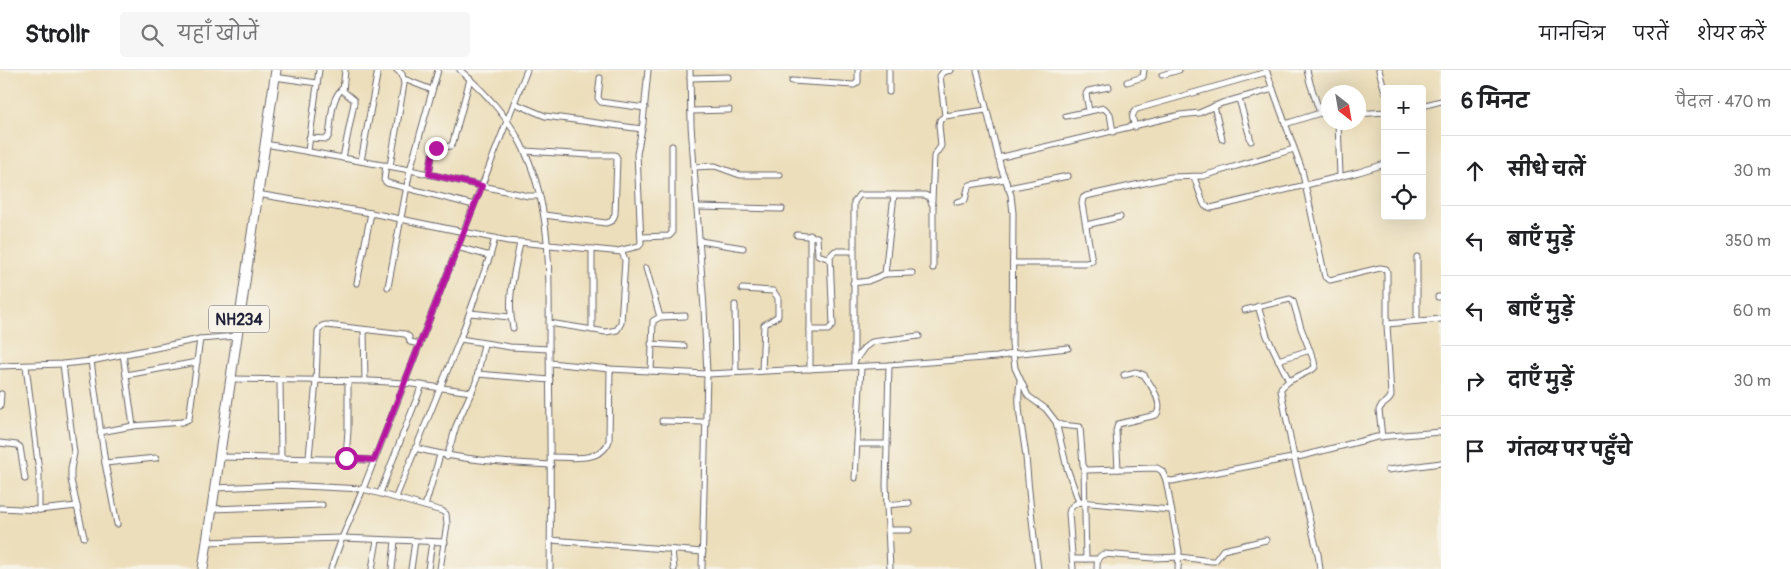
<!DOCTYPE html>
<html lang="hi">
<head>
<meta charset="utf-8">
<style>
	:root { --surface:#fff; --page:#f6f6f6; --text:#202124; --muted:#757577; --line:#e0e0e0 }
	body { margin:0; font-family:Pangolin,"Playpen Sans Deva",sans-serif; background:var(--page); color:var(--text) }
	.controls { position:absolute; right:15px; top:15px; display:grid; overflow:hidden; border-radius:5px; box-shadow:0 5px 20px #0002 }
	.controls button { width:45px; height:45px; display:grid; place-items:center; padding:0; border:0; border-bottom:1px solid var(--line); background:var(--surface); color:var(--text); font:25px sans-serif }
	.compass { position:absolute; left:1321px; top:15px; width:45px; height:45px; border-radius:50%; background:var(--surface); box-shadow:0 5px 20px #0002; rotate:149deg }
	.stop { position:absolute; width:15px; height:15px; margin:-11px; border:4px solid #b5179e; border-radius:50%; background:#fff }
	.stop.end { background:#b5179e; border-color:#fff; box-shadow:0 1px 5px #0008 }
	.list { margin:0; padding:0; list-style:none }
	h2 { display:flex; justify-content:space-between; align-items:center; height:65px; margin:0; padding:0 20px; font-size:21px }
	h2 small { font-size:16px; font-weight:400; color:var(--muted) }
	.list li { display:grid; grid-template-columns:32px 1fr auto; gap:15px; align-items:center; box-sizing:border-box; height:70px; padding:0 20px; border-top:1px solid var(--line) }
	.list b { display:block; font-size:19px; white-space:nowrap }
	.list em { font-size:16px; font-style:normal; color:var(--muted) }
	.icon { flex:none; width:28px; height:28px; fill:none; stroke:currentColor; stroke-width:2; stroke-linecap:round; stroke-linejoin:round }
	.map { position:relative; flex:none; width:1441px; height:499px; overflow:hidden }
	header { display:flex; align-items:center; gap:30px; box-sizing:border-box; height:70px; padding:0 25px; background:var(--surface); border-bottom:1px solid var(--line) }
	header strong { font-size:24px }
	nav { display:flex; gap:28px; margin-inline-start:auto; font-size:18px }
	.search { width:350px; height:45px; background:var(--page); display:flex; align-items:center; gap:12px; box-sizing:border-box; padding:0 18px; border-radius:5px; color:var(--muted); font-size:19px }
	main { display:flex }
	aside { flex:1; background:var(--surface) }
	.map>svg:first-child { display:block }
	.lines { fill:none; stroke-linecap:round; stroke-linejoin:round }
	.minor-casing { stroke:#696467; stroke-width:7 }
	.trunk-casing { stroke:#696467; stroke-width:11 }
	.minor { stroke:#fff; stroke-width:5 }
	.trunk { stroke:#fff; stroke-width:9 }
	.route { stroke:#b5179e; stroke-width:6 }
	.labels { text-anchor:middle; stroke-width:4.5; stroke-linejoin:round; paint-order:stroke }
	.shield { fill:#f7f3e8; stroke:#62616f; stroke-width:1 }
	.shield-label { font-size:16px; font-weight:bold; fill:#22223b }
</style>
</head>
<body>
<header>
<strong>Strollr</strong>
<div class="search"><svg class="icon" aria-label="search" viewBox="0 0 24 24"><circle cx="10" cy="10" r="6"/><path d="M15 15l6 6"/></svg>यहाँ खोजें</div>
<nav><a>मानचित्र</a><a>परतें</a><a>शेयर करें</a></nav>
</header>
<main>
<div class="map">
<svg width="1441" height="499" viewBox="0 0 1441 499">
	<rect width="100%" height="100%" fill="#f7f3e8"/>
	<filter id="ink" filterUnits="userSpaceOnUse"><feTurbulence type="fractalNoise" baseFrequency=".02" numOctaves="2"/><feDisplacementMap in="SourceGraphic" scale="10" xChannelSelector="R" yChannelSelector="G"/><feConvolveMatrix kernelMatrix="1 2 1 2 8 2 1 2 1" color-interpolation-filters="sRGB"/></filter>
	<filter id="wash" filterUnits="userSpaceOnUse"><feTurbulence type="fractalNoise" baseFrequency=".0096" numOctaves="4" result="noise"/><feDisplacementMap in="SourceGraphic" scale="20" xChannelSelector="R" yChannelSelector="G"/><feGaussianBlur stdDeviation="1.12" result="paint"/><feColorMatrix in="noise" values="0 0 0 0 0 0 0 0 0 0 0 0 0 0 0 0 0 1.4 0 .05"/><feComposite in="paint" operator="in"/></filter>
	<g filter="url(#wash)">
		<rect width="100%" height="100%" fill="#ecdeba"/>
	</g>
	<g filter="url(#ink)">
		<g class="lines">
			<defs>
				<g id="minor">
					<path d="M460 0C487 24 510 49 525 82 553 143 549 211 549 276 550 350 551 425 550 499"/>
					<path d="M690 0 691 55 704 238 707 304 702 499"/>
					<path d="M889 0V22"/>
					<path d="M977 0 1001 98 1011 125 1013 143 1012 274 1015 298 1028 326 1046 339 1056 352 1061 355 1080 357 1083 395 1086 400 1157 398 1162 401 1166 410 1172 411 1302 386 1377 367 1441 362"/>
					<path d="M1266 0 1302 100 1325 207 1330 210 1380 198 1386 199 1387 202V254L1391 326C1389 333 1381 333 1379 340L1382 367"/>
					<path d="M1307 0 1310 13 1320 43"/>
					<path d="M1379 0 1385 22"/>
					<path d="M1162 5 1179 0"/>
					<path d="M274 7 317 13"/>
					<path d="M600 8 598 28 601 32 645 38"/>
					<path d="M690 8 728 7"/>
					<path d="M404 9 432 20"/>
					<path d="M792 11 854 15 858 12V0"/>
					<path d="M1127 12 1143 7 1144 0"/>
					<path d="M1239 29 1251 71"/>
					<path d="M514 33 545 46 642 59"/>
					<path d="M1214 36 1222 69"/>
					<path d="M1422 36 1441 31"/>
					<path d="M691 41 729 40"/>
					<path d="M1089 41 1086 24 1088 21 1109 17"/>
					<path d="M1358 44 1385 42"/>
					<path d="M945 46 940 6 943 2 951 0"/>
					<path d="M1066 46 1104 38 1110 44 1113 62"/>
					<path d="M1338 52 1340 106"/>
					<path d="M1285 54 1320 43H1328"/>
					<path d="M1135 57C1133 50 1130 44 1137 39L1267 2"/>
					<path d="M309 68 327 69 329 65C332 50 330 29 343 18"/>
					<path d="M265 74 410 100 528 126H539"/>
					<path d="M308 81 319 0"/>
					<path d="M525 81 590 85H615L617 88 615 144 612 151 606 153 544 145"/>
					<path d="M343 88 354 33V30L343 21 345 0"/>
					<path d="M998 88 1180 45 1199 43 1222 33 1273 19"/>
					<path d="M361 91 378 0"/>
					<path d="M386 95 384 110 387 113 474 135"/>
					<path d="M390 96 404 14 402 4 397 0"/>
					<path d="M694 97 715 96 740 105H780"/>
					<path d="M429 104 432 86 436 78 451 76 453 72 470 9"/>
					<path d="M1194 107 1203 132 1205 136 1211 138 1359 102 1385 94"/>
					<path d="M1008 118 1068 106"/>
					<path d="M257 124 371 143 508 171 622 182 625 190 621 253 617 260 606 262 549 253"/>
					<path d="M932 131 934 86 941 76 939 55 940 50 945 46 986 40"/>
					<path d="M957 132 965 130 968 118 970 115 1005 109"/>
					<path d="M697 137 782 139"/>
					<path d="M1086 155 1120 147"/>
					<path d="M797 165 817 167 818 185 830 189"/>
					<path d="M810 165V299"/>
					<path d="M641 167 669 166 672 163V76"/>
					<path d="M700 171 743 178"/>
					<path d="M457 177 490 186"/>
					<path d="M618 181 639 176 641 173 637 84 643 53 648 0"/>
					<path d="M1417 187V251"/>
					<path d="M1013 193H1086L1092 191 1082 134 1083 128 1086 126 1171 107 1203 106 1294 79"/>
					<path d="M646 198 660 247"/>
					<path d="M885 204 894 125"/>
					<path d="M357 213 371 143"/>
					<path d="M853 213 868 211 885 204 912 203"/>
					<path d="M388 217 410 100 438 0"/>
					<path d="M742 219 773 221 778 228V246L764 255 762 301"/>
					<path d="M1438 227H1441"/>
					<path d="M735 235 736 302"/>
					<path d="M1258 236 1267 266 1289 311"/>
					<path d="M1245 240 1290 229 1293 231 1301 258 1314 291 1315 297 1313 299 1289 311 1281 318V321L1294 387 1318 484 1320 499"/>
					<path d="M470 243 510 247"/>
					<path d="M1387 254 1441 249"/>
					<path d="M513 258C506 229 515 201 520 172"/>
					<path d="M364 260 365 311"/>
					<path d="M592 260V179"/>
					<path d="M810 260H828L833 255 830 186 835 181H853"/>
					<path d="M460 269 510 277 549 279"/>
					<path d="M651 274 684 276"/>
					<path d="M123 284 133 356"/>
					<path d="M1278 290 1310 280"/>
					<path d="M91 291 105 393 117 454"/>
					<path d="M854 292 864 278 872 272 919 266"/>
					<path d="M550 293 610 299 707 304 889 295 997 287 1012 284 1068 278"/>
					<path d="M63 294 74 383 71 399V410L84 467"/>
					<path d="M889 295 886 415 890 499"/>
					<path d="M0 296 63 294 91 291 200 269 237 266"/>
					<path d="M26 296 39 401V440"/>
					<path d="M854 297V132L859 125H925L929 127 933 136V198"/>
					<path d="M651 301 653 251 660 247 685 246"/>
					<path d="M478 304 550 310"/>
					<path d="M126 305 197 292"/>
					<path d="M231 309 371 311 405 313 472 322"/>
					<path d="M280 311 281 387"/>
					<path d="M1020 311C1016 338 1023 360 1026 387 1029 425 1033 462 1038 499"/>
					<path d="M0 336 1 324"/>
					<path d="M662 351 706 352"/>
					<path d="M1056 352 1067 398 1079 432"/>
					<path d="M100 362 133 356 182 352 189 349 200 269"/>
					<path d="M0 373 17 375 20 377 25 409"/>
					<path d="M857 374H887"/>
					<path d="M415 378C461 390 504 393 551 395"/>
					<path d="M219 387 374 390"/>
					<path d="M309 387 316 311 318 261 322 256 326 255 405 264 409 267 410 272 420 274"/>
					<path d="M447 387 456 356 476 312 484 274"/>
					<path d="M551 387C571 387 601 393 609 371L610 299"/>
					<path d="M346 388 348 360V311"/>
					<path d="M105 393 156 388"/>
					<path d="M1084 399 1086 489"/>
					<path d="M1118 399 1116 361 1118 354 1156 345C1165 335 1151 315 1144 305L1136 302 1124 305"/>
					<path d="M1388 400 1441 393"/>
					<path d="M855 408 861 297"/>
					<path d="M1166 410 1179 481 1178 499"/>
					<path d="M215 418 282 415 363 419 442 441 446 444 447 454 440 499"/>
					<path d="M380 423 422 315"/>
					<path d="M396 427 460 269 490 186 495 168"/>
					<path d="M887 435 909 433"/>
					<path d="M425 436 440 385"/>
					<path d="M0 438 39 440 77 436"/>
					<path d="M212 439 322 435"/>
					<path d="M888 460H909"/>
					<path d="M551 470 703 482"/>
					<path d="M207 472 342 468 445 472"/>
					<path d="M672 480 674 499"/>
					<path d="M1073 489H1097"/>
					<path d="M331 499 342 468 363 419 527 0"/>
					<path d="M372 499 377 470"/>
					<path d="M392 499 395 471"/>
					<path d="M411 499 415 471"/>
					<path d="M428 499 432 472"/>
					<path d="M1073 499 1069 443C1070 437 1073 435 1079 432L1171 440"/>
					<path d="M1097 499C1097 492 1097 486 1104 484L1153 488 1180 487 1211 491H1215L1223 480 1266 470"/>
				</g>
				<path id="trunk" d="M203 499 276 0"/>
			</defs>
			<use href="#minor" class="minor-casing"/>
			<use href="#trunk" class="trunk-casing"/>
			<use href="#minor" class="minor"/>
			<use href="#trunk" class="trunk"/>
		</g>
	</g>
	<g class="lines" filter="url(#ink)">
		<path class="route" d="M346 388 374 390 482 116 429 104 432 86 436 78"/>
	</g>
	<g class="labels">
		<rect class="shield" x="209" y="235.5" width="60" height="27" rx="4"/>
		<g class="shield-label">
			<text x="239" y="255">NH234</text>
		</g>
	</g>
</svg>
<div class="controls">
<button>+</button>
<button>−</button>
<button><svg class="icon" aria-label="locate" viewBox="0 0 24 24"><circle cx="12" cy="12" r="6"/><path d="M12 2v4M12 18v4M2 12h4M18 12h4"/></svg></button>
</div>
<svg class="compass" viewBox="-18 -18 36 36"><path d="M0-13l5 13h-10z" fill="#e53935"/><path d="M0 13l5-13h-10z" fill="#757577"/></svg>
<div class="stop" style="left:346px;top:388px"></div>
<div class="stop end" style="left:436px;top:78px"></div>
</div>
<aside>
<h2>6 मिनट<small>पैदल · 470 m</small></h2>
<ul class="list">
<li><svg class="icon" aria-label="ahead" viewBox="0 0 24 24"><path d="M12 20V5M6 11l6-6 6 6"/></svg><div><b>सीधे चलें</b></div><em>30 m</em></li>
<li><svg class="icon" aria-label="left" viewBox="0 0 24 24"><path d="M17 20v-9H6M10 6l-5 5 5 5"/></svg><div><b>बाएँ मुड़ें</b></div><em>350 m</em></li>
<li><svg class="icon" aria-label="left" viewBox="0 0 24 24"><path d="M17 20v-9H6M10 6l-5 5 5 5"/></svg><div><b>बाएँ मुड़ें</b></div><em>60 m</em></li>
<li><svg class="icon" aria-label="right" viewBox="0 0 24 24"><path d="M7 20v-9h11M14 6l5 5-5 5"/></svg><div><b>दाएँ मुड़ें</b></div><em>30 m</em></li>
<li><svg class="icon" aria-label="arrive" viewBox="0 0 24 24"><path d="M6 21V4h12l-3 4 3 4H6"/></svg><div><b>गंतव्य पर पहुँचे</b></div></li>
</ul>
</aside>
</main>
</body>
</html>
